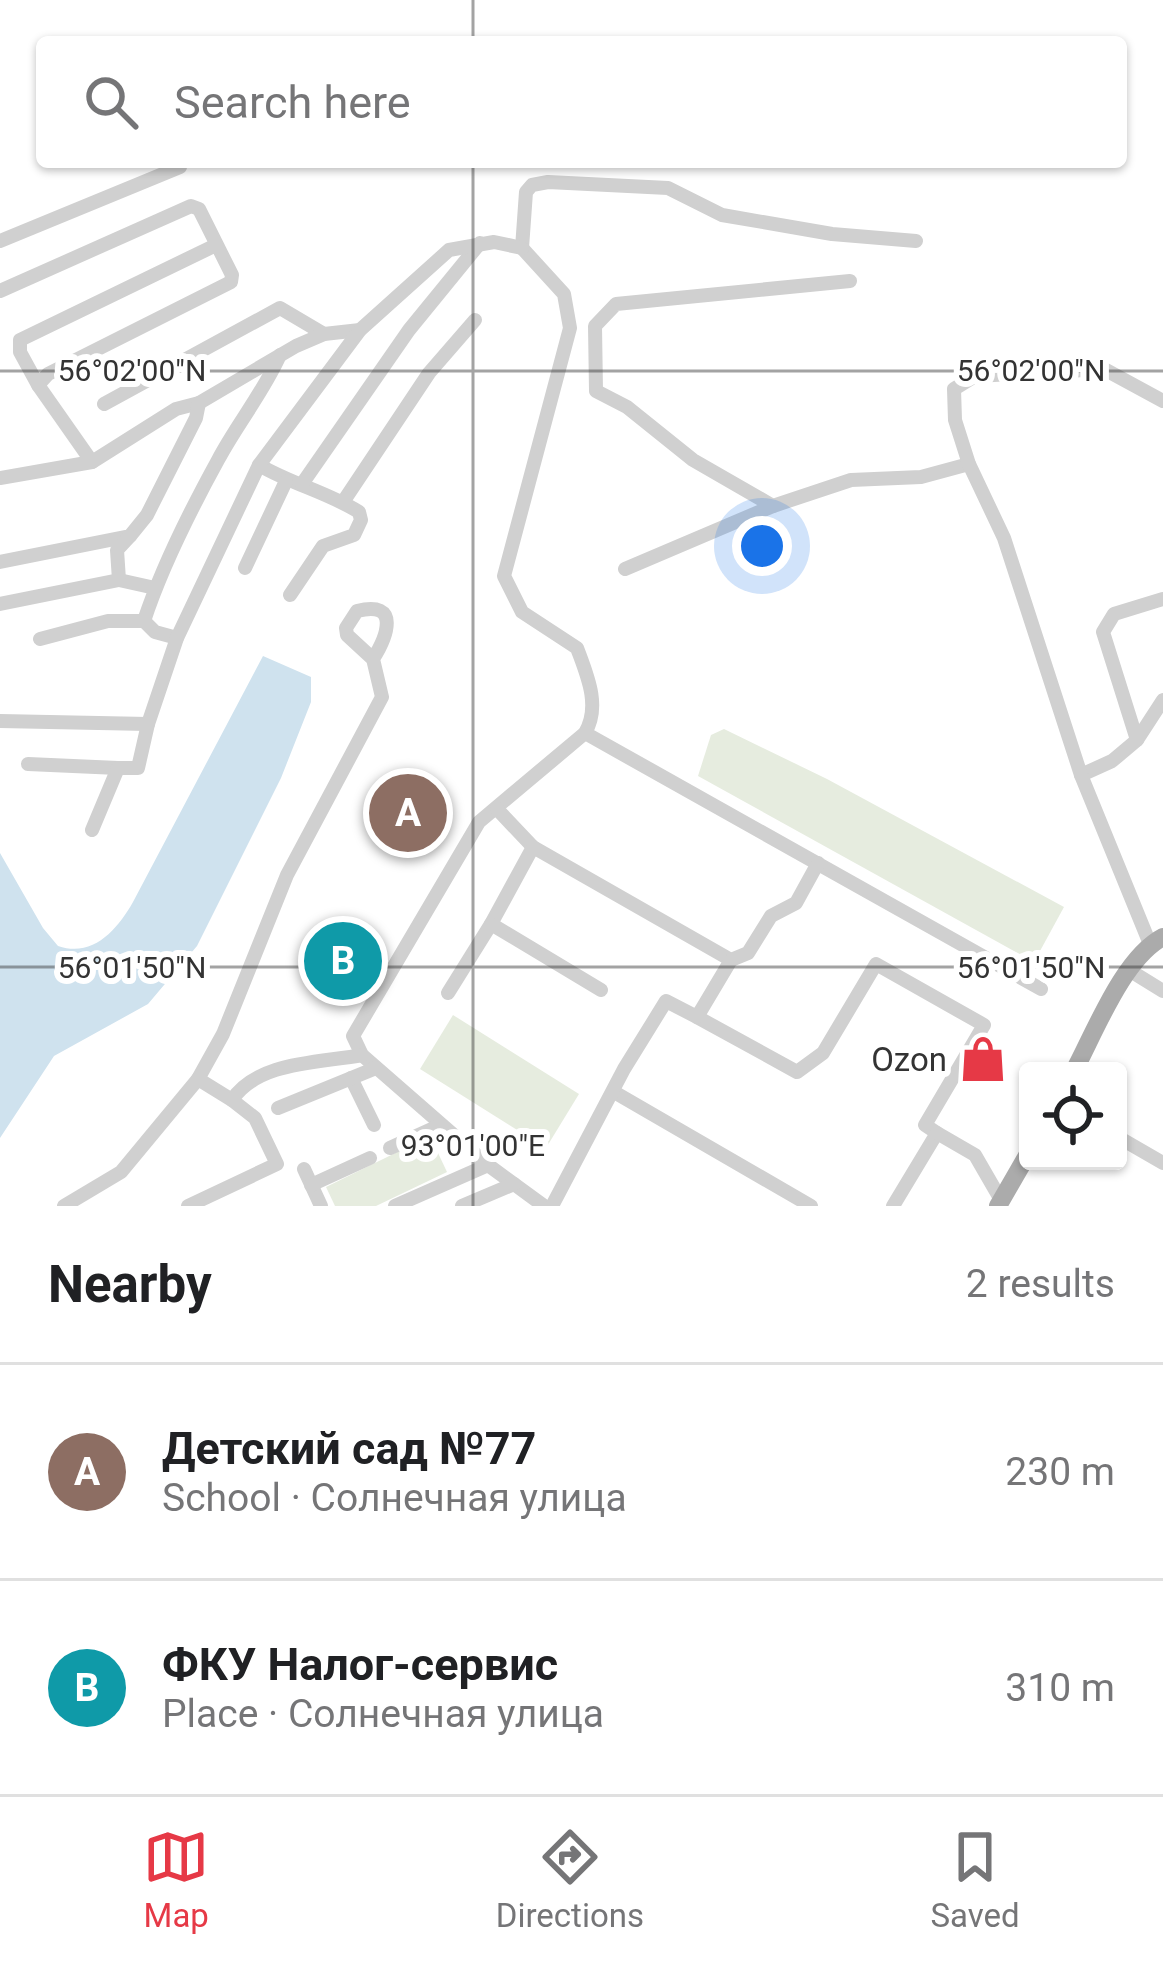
<!DOCTYPE html>
<html lang="en">
<head>
<meta charset="utf-8">
<style>
	:root { --surface:#fff; --page:#f6f6f6; --text:#202124; --muted:#757577; --line:#e0e0e0; --accent:#e63946 }
	body { margin:0; font-family:Roboto,sans-serif; background:var(--page); color:var(--text) }
	.controls { position:absolute; right:36px; bottom:36px; display:grid; overflow:hidden; border-radius:12px; box-shadow:0 3px 9px #0004 }
	.controls button { width:108px; height:108px; display:grid; place-items:center; padding:0; border:0; border-bottom:3px solid var(--line); background:var(--surface); color:var(--text); font:60px sans-serif }
	.you { position:absolute; left:762px; top:546px; width:42px; height:42px; margin:-30px; border:9px solid #fff; border-radius:50%; background:#1a73e8; box-shadow:0 0 0 18px #1a73e833 }
	.badge { display:grid; place-items:center; width:78px; height:78px; border-radius:50%; background:var(--accent); color:#fff; font-size:39px; font-weight:700 }
	.pin { position:absolute; translate:-50% -50%; border:6px solid #fff; box-shadow:0 3px 12px #0006 }
	.list { margin:0; padding:0; list-style:none }
	h2 { display:flex; justify-content:space-between; align-items:center; height:156px; margin:0; padding:0 48px; font-size:51px }
	h2 small { font-size:39px; font-weight:400; color:var(--muted) }
	.list li { display:grid; grid-template-columns:78px 1fr auto; gap:36px; align-items:center; box-sizing:border-box; height:216px; padding:0 48px; border-top:3px solid var(--line) }
	.list b { display:block; font-size:45px; white-space:nowrap }
	.list p { margin:0; font-size:39px; white-space:nowrap; color:var(--muted) }
	.list em { font-size:39px; font-style:normal; color:var(--muted) }
	.icon { flex:none; width:66px; height:66px; fill:none; stroke:currentColor; stroke-width:2; stroke-linecap:round; stroke-linejoin:round }
	.map { position:relative; flex:none; width:1163px; height:1206px; overflow:hidden }
	.search { position:absolute; background:var(--surface); box-shadow:0 3px 9px #0004; left:36px; right:36px; top:36px; height:132px; display:flex; align-items:center; gap:30px; box-sizing:border-box; padding:0 42px; border-radius:12px; color:var(--muted); font-size:45px }
	.sheet { height:588px; background:var(--surface) }
	nav { display:flex; justify-content:space-around; align-items:center; box-sizing:border-box; height:168px; border-top:3px solid var(--line); background:var(--surface); font-size:33px; color:var(--muted) }
	nav a { display:grid; justify-items:center; gap:6px }
	nav .on { color:var(--accent) }
	.map>svg:first-child { display:block }
	.green { fill:#e6ecdf }
	.water { fill:#cfe2ee }
	.lines { fill:none; stroke-linecap:round; stroke-linejoin:round }
	.minor { stroke:#d0d0d0; stroke-width:14 }
	.major { stroke:#ababab; stroke-width:18 }
	.ticks { fill:none; stroke:#333; stroke-width:3; stroke-opacity:0.45 }
	.labels { text-anchor:middle; stroke-width:12; stroke-linejoin:round; paint-order:stroke }
	.poi-label { font-size:33px; fill:#333; stroke:#fff; text-anchor:end }
	.ticks-label { font-size:30px; text-anchor:middle; fill:#333; stroke:#fff; stroke-width:12; stroke-linejoin:round; paint-order:stroke }
</style>
</head>
<body>
<div class="map">
<svg width="1163" height="1206" viewBox="0 0 1163 1206">
	<rect width="100%" height="100%" fill="#fff"/>
	<g class="green">
		<path d="M724 729 827 779 1064 907 1034 962 698 776 711 735Z"/>
		<path d="M453 1015 579 1094 546 1148 420 1069Z"/>
		<path d="M430 1136 447 1172 376 1206H335L326 1187Z"/>
	</g>
	<path class="water" d="M263 656 311 677V702L281 778 197 946 148 1004 54 1056 0 1138V853L43 928 58 946C93 958 117 930 133 902Z"/>
	<g class="lines">
		<g class="minor">
			<path d="M0 241 180 167"/>
			<path d="M522 248 564 294 570 328 504 576 522 612 577 648C587 675 601 706 585 733L479 822 353 1036 362 1055 488 1165 544 1206"/>
			<path d="M522 248 526 192 532 185 548 182 668 188 722 215 832 234 916 241"/>
			<path d="M0 291 191 206 199 209 232 275 231 282 48 374 38 385 20 352V340L216 245"/>
			<path d="M38 385 92 462"/>
			<path d="M104 404 280 308 324 334"/>
			<path d="M259 465C291 484 327 492 359 512L361 520 354 535 323 546 290 595"/>
			<path d="M0 478 92 462 176 409 199 403 296 346 324 334 360 330"/>
			<path d="M302 484 409 330 480 243"/>
			<path d="M343 502 429 373 475 320"/>
			<path d="M773 506 693 460 627 407 596 391 595 326 616 304 850 281"/>
			<path d="M0 562 130 536 147 515 196 418 199 403"/>
			<path d="M245 568 286 481"/>
			<path d="M625 569 773 506 851 480 921 477 969 464"/>
			<path d="M119 580 155 588"/>
			<path d="M0 604 119 580 117 550 130 536"/>
			<path d="M144 621 155 632 177 638"/>
			<path d="M40 639 108 621H144C162 566 190 511 218 460 237 424 263 393 280 355"/>
			<path d="M0 721 148 724"/>
			<path d="M585 733 1041 989"/>
			<path d="M1137 740 1163 700"/>
			<path d="M28 764 118 768"/>
			<path d="M1081 775 1112 761 1137 740 1103 632 1114 614 1163 599"/>
			<path d="M497 809 533 847 731 960"/>
			<path d="M92 830 118 768H138L148 724 177 638 259 465 360 330 449 250 494 242 522 248"/>
			<path d="M533 847 491 924 601 990"/>
			<path d="M1150 944 1081 775 1004 538 969 464 955 420 954 389 975 376 1104 369 1163 401"/>
			<path d="M1129 970 1163 991"/>
			<path d="M448 993 491 924"/>
			<path d="M697 1017 797 1072 823 1053 876 964 984 1025 925 1125 937 1133 893 1206"/>
			<path d="M351 1078 374 1125"/>
			<path d="M198 1079 223 1034 287 875 382 697 373 659C387 637 401 600 357 611L346 628 347 635 373 659"/>
			<path d="M614 1092 811 1206"/>
			<path d="M278 1108 376 1068"/>
			<path d="M937 1133 975 1155 1001 1200"/>
			<path d="M1118 1137 1163 1163"/>
			<path d="M390 1148 441 1125"/>
			<path d="M304 1169 321 1206"/>
			<path d="M311 1185 370 1158"/>
			<path d="M64 1206 121 1172 198 1079 232 1100"/>
			<path d="M188 1206 277 1164 255 1118 232 1100C258 1061 320 1063 362 1055"/>
			<path d="M395 1206 488 1165"/>
			<path d="M462 1206 514 1184"/>
			<path d="M552 1206 624 1069 666 1001 697 1017 731 960 748 953 771 916 796 903 818 863"/>
		</g>
		<g class="major">
			<path d="M1074 1071C1095 1032 1123 958 1163 937"/>
			<path d="M998 1206 1028 1154"/>
		</g>
	</g>
	<path class="ticks" d="M473 0V42M473 162V1206M0 371H1163M0 967H1163"/>
	<defs>
		<symbol id="shop-bare" viewBox="-9 -9 18 18"><path d="M-5-2.5h2.3a2.7 3.5 0 0 1 5.4 0H5L5.5 6h-11ZM-1.5-2.5h3a1.5 2.3 0 0 0-3 0Z" fill="#e63946" stroke="#fff" stroke-width="2.5" paint-order="stroke"/></symbol>
	</defs>
	<g fill-rule="evenodd">
		<use href="#shop-bare" x="950" y="1026" width="66" height="66"/>
	</g>
	<g class="labels">
		<g class="poi-label">
			<text x="947" y="1071">Ozon</text>
		</g>
	</g>
	<g class="ticks-label">
		<text x="132" y="381">56°02'00"N</text>
		<text x="1031" y="381">56°02'00"N</text>
		<text x="132" y="978">56°01'50"N</text>
		<text x="1031" y="978">56°01'50"N</text>
		<text x="473" y="1156">93°01'00"E</text>
	</g>
</svg>
<div class="controls">
<button><svg class="icon" aria-label="locate" viewBox="0 0 24 24"><circle cx="12" cy="12" r="6"/><path d="M12 2v4M12 18v4M2 12h4M18 12h4"/></svg></button>
</div>
<div class="you"></div>
<div class="pin badge" style="left:408px;top:813px;background:#8d6e63">A</div>
<div class="pin badge" style="left:343px;top:961px;background:#0f9aa8">B</div>
<div class="search"><svg class="icon" aria-label="search" viewBox="0 0 24 24"><circle cx="10" cy="10" r="6"/><path d="M15 15l6 6"/></svg>Search here</div>
</div>
<section class="sheet">
<h2>Nearby<small>2 results</small></h2>
<ul class="list">
<li><span class="badge" style="background:#8d6e63">A</span><div><b>Детский сад №77</b><p>School · Солнечная улица</p></div><em>230 m</em></li>
<li><span class="badge" style="background:#0f9aa8">B</span><div><b>ФКУ Налог-сервис</b><p>Place · Солнечная улица</p></div><em>310 m</em></li>
</ul>
</section>
<nav>
<a class="on"><svg class="icon" aria-label="map" viewBox="0 0 24 24"><path d="M3 6l6-2 6 2 6-2v14l-6 2-6-2-6 2zM9 4v14M15 6v14"/></svg>Map</a>
<a><svg class="icon" aria-label="directions" viewBox="0 0 24 24"><path d="M12 3l9 9-9 9-9-9zM9 14v-3h6M13 9l2 2-2 2"/></svg>Directions</a>
<a><svg class="icon" aria-label="saved" viewBox="0 0 24 24"><path d="M7 4h10v16l-5-4-5 4z"/></svg>Saved</a>
</nav>
</body>
</html>
